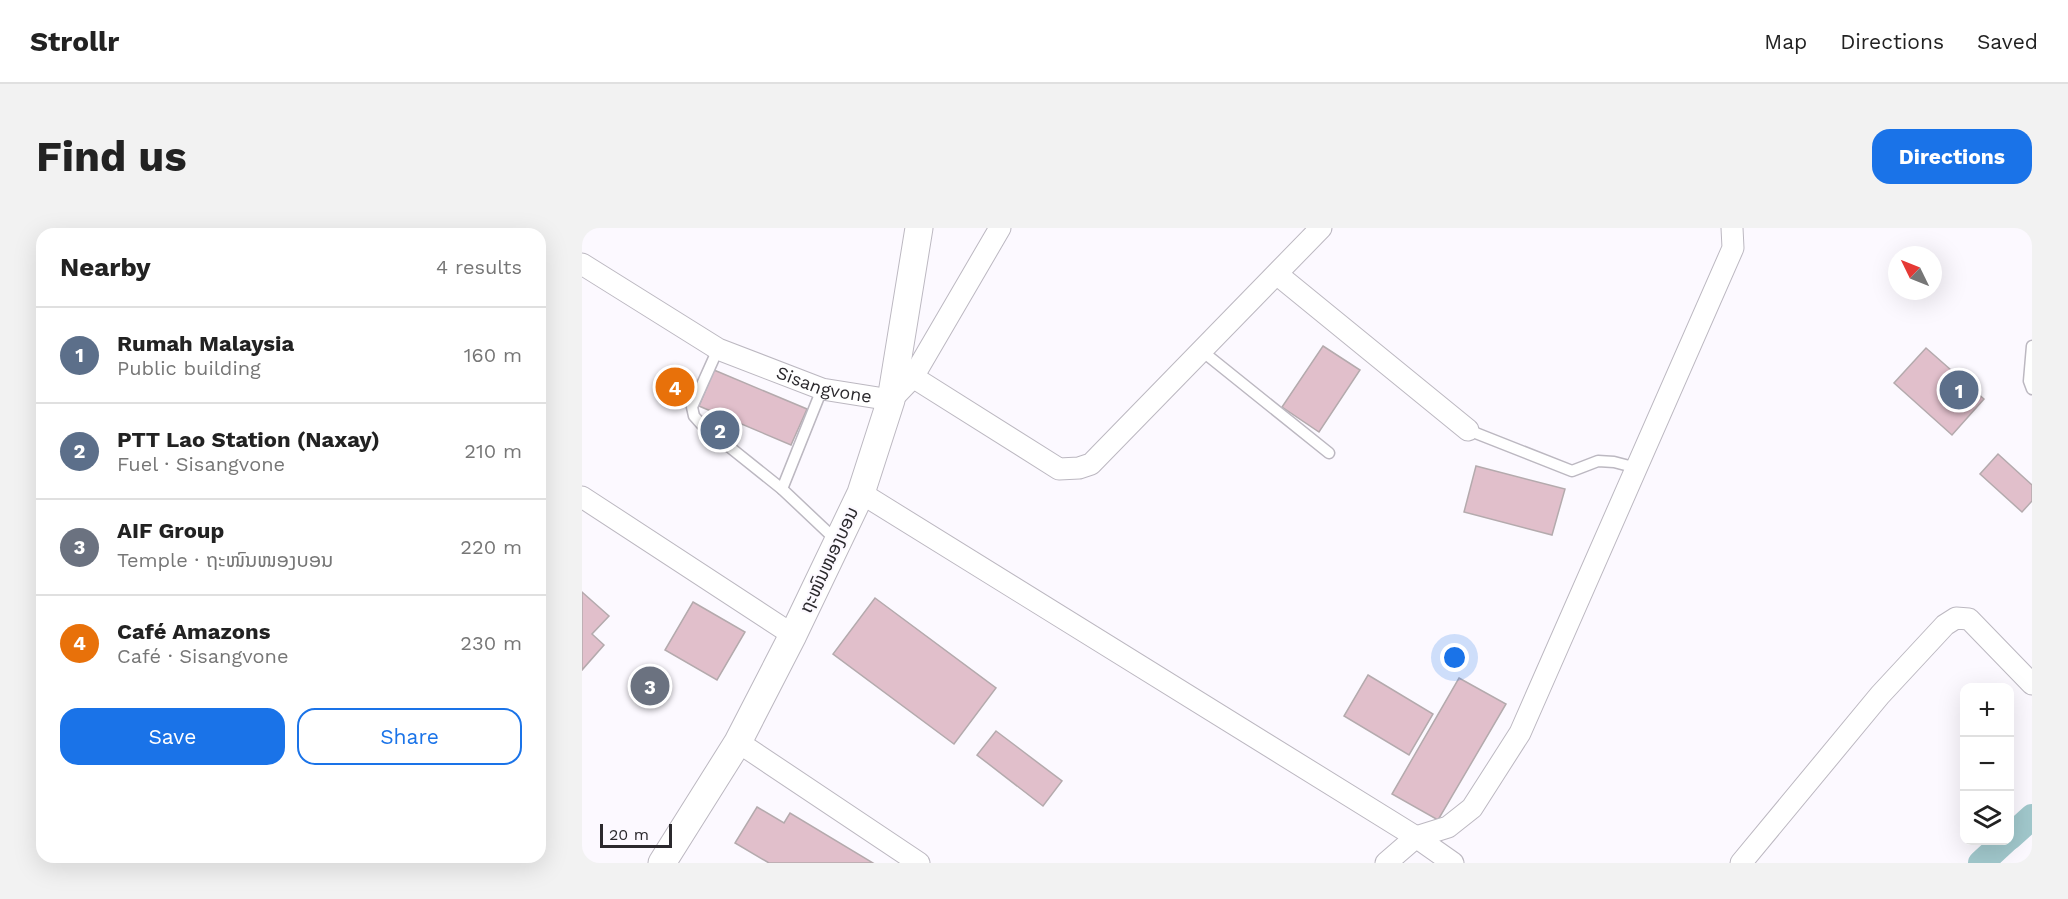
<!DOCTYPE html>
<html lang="en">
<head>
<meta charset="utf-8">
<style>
	:root { --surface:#fff; --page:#f2f2f2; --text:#222; --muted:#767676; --line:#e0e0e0; --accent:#1a73e8 }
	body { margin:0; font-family:"Work Sans","Noto Sans Lao",sans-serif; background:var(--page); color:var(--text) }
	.controls { position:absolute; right:18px; bottom:18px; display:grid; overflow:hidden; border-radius:12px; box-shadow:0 6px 24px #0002 }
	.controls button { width:54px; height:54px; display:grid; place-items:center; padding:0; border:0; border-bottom:2px solid var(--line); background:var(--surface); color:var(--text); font:30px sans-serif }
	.compass { position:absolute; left:1306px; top:18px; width:54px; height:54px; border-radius:50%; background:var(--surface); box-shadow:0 6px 24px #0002; rotate:313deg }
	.scale { position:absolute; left:18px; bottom:15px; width:72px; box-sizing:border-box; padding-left:6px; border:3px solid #2b292d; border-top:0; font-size:16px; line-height:21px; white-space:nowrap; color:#2b292d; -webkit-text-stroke:4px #fcf9ff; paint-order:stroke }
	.you { position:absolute; left:873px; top:430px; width:21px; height:21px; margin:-15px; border:4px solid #fff; border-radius:50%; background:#1a73e8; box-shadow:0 0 0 9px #1a73e833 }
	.badge { display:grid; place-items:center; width:39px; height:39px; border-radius:50%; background:var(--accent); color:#fff; font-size:20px; font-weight:700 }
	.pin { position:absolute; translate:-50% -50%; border:3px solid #fff; box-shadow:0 2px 6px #0006 }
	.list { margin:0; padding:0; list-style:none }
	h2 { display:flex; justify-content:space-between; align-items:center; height:78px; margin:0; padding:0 24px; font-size:26px }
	h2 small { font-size:20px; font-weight:400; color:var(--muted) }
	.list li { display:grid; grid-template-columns:39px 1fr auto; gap:18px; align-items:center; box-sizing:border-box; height:96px; padding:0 24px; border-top:2px solid var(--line) }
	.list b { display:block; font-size:22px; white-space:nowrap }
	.list p { margin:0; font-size:20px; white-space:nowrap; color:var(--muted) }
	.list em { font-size:20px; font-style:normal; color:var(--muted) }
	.actions { display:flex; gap:12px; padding:18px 24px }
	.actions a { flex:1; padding:14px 0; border:2px solid var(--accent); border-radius:18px; text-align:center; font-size:21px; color:var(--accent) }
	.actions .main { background:var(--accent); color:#fff }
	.icon { flex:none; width:33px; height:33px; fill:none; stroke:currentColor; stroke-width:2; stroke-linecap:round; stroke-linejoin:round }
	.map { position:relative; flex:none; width:1450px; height:635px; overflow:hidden; border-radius:18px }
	header { display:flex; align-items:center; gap:36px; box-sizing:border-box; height:84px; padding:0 30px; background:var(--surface); border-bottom:2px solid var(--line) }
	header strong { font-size:28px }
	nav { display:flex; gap:33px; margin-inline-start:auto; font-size:21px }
	.intro { display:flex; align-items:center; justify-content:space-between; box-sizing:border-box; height:144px; padding:0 36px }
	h1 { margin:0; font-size:42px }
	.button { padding:15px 27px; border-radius:18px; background:var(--accent); color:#fff; font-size:21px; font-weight:700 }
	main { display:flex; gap:36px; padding:0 36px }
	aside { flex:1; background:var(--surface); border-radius:18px; box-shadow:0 6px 24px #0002 }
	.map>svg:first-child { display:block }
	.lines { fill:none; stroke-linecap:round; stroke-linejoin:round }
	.canal { stroke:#a1c8cc; stroke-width:26 }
	.building { fill:#e1bfcb; stroke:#b4aaad; stroke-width:1.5 }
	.service-casing { stroke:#bcb8c1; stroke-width:13 }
	.minor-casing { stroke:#bcb8c1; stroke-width:23 }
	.tertiary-casing { stroke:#bcb8c1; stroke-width:29 }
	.service { stroke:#fff; stroke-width:10 }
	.minor { stroke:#fff; stroke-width:21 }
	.tertiary { stroke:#fff; stroke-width:27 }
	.labels { text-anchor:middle; stroke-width:4.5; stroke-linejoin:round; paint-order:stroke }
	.street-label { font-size:18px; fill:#2b292d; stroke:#fcf9ff }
</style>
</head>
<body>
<header>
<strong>Strollr</strong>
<nav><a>Map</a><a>Directions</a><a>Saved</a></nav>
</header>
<div class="intro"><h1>Find us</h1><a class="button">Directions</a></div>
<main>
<aside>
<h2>Nearby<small>4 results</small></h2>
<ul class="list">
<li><span class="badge" style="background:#5c6f8a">1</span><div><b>Rumah Malaysia</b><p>Public building</p></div><em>160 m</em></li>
<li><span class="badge" style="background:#5c6f8a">2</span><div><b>PTT Lao Station (Naxay)</b><p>Fuel · Sisangvone</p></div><em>210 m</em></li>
<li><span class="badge" style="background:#6b7280">3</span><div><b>AIF Group</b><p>Temple · ຖະໜົນໜອງບອນ</p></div><em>220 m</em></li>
<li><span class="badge" style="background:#e8710a">4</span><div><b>Café Amazons</b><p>Café · Sisangvone</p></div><em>230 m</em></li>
</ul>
<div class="actions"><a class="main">Save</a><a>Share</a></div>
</aside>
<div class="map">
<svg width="1450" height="635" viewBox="0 0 1450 635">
	<rect width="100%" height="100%" fill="#fcf9ff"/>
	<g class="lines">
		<g class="canal">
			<path d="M1428 609 1450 589"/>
			<path d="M1399 635 1424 612"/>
		</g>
	</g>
	<g class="building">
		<path d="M741 118 778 142 737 204 700 179Z"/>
		<path d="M1344 120 1402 171 1370 207 1312 155Z"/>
		<path d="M132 142 225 181 209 217 117 178Z"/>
		<path d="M1416 226 1450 257V273L1440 284 1398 246Z"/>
		<path d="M894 238 983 261 970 307 882 284Z"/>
		<path d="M0 364 27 388 10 406 22 417 0 442Z"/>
		<path d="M293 370 414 460 372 516 251 426Z"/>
		<path d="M111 374 163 404 135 452 83 422Z"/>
		<path d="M786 447 851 486 827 527 762 488Z"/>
		<path d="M877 450 924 476 856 592 810 566Z"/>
		<path d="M414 503 480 553 461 578 395 527Z"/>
		<path d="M175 579 202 595 208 585 291 635H187L153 615Z"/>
	</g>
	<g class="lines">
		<defs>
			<g id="service">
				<path d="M1450 118 1447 153 1450 161"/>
				<path d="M136 121 110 179 112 188 120 197 200 261 254 312"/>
				<path d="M620 123 747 225"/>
				<path d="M886 202 990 243 1016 233 1032 234 1055 240"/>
				<path d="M200 261 240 161"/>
			</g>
			<g id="minor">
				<path id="s1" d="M0 36 136 121 240 161 309 172 331 149 418 0"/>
				<path d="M696 47 886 202"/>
				<path d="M331 149 477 241 497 240 509 236 739 0"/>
				<path d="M279 265 834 609 871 635"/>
				<path d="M0 269 211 407"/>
				<path d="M156 514 337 635"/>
				<path d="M804 635 834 609 866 599 890 580 938 505 1151 20 1150 0"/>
				<path d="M1159 635 1298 467 1363 397 1374 390 1387 391 1450 456"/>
			</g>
			<path id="tertiary" d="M80 635 156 514 211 407 279 265 309 172 337 0"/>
		</defs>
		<use href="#service" class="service-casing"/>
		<use href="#minor" class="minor-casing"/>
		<use href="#tertiary" class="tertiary-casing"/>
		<use href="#service" class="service"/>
		<use href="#minor" class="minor"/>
		<use href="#tertiary" class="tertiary"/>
	</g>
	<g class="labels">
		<g class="street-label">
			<text dy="6" stroke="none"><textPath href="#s1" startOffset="273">Sisangvone</textPath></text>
			<text transform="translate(247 332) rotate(-65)" y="6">ຖະໜົນໜອງບອນ</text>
		</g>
	</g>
</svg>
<div class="controls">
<button>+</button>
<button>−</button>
<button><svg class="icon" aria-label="layers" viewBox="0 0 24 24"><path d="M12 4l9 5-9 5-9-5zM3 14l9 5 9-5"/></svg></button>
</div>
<svg class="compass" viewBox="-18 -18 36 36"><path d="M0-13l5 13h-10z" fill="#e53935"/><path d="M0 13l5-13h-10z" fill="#767676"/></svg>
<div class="scale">20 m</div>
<div class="you"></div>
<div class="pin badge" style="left:1377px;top:162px;background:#5c6f8a">1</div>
<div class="pin badge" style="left:138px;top:202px;background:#5c6f8a">2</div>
<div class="pin badge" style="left:68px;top:458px;background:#6b7280">3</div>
<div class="pin badge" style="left:93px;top:159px;background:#e8710a">4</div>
</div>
</main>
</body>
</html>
